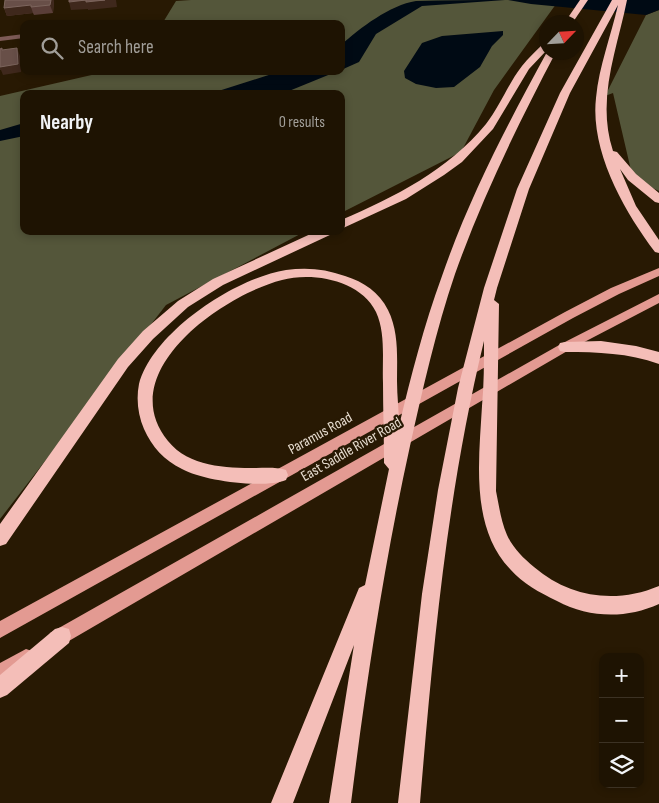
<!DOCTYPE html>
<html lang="en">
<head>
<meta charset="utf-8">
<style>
	:root { --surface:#1e1302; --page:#2b2011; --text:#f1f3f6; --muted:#a19e99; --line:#3c3224 }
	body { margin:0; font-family:"Sofia Sans Condensed",sans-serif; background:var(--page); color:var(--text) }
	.controls { position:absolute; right:15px; bottom:15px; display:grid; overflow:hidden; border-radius:10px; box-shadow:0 2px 8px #0003 }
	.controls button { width:45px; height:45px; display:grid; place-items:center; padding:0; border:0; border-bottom:1px solid var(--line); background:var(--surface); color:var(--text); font:25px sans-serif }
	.compass { position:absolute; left:539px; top:15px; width:45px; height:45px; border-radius:50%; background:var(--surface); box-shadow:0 2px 8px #0003; rotate:65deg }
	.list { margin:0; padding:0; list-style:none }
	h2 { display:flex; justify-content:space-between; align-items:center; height:65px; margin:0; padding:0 20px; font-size:21px }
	h2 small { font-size:16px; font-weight:400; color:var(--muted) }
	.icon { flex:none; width:28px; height:28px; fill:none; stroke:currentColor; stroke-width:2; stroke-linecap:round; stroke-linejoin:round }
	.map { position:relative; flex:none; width:659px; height:803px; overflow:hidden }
	.search { position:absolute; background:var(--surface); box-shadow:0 2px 8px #0003; left:20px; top:20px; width:325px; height:55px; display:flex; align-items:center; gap:12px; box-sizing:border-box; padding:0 18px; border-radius:10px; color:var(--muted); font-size:19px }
	.panel { position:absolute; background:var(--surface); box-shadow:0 2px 8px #0003; left:20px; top:90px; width:325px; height:145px; border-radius:10px }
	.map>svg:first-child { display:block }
	.forest { fill:#54563a }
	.water { fill:#000a14 }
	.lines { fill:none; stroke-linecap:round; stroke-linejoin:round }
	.minor { fill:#7e5b57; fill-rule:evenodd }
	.major { fill:#e39a92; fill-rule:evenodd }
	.highway { fill:#f4beb8; fill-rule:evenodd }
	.wall { fill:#5a3e38 }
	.shaded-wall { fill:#3f281c }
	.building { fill:#684f48; stroke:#7c655d }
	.labels { text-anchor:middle; stroke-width:4.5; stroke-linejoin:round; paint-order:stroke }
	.street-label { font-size:15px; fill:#e5dbce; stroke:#281903 }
</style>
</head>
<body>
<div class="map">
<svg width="659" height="803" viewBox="0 0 659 803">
	<rect width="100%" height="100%" fill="#281903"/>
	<g class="forest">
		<path d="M191 0H559L494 90 461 152 341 213V94H24V231H306L166 305 0 519V96L109 71H341V24H162L176 1Z"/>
		<path d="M659 10V191L633 179 613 93 605 96 646 15Z"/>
	</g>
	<g class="water">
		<path d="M505 0 422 6 376 34 359 62 341 70V45C360 28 390 5 416 1 445 0 476 0 505 0Z"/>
		<path d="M508 0H659V10L646 15 531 4Z"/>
		<path d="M503 31V35L492 46 480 67 454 87 436 88 416 84 405 78 404 71 422 43 442 36Z"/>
		<path d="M281 71H338L289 91 273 94H209Z"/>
		<path d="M24 123V136L0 141V130Z"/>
	</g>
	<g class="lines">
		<path class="minor" d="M24 34V38L0 41V37Z"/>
		<g class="major">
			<path d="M659 268V276L619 294 573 318 0 638V621L565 312 611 288Z"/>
			<path d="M659 294V303L569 350 62 645 56 647 50 645 48 639 50 633 561 344Z"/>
			<path d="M26 649 32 651 34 657 32 663 0 680V663Z"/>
		</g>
		<g class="highway">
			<path d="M580 0H588L573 22H565Z"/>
			<path d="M612 0H627C617 50 596 99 613 151L617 152 636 174 659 193V203L655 202 628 180 620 169 636 206 659 240V253L655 252C624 211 590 151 596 98 599 66 611 36 618 5L570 93 529 189 497 288 494 300 499 304 496 491C499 506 501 521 507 535 513 548 523 558 534 567 570 598 616 604 659 586V604C626 619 589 618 557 601 539 592 523 584 510 569 470 527 479 459 482 406 484 384 484 363 484 341 447 493 433 648 420 803H398L422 594 438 490 458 388 484 288 517 189 560 93Z"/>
			<path d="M546 43V51L529 69 493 129 462 162 444 175 406 199 341 229V220C395 197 448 170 486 124 500 106 508 84 522 66 528 58 536 51 543 44Z"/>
			<path d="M547 52H556C518 124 482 198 455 274 436 330 423 388 410 446 384 564 366 683 351 803H329L354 645 293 803H271L359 588 365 585 389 469 384 463C384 436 383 410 383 383 382 360 386 334 376 312 360 280 313 272 282 280 223 295 112 372 168 441 189 467 226 468 256 468 266 468 276 467 286 470L288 475 286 480C263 489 204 481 182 469 164 460 152 447 144 429 138 415 136 399 139 384 153 332 235 278 286 270 307 267 326 269 345 276 364 282 379 292 388 310 399 332 397 357 397 381 397 396 399 411 399 426 411 376 424 325 442 276 469 198 507 125 547 52Z"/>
			<path d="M317 231H334L332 234 223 285 188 307 153 339 128 367 6 544 0 546V524L118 359 143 331 178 301 213 279Z"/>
			<path d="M601 341 636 346 659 352V364C628 353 598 352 565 352L560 351 558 347 560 343 565 342Z"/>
			<path d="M62 627 69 629 71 636 69 643 7 695 0 698V675L55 629Z"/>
		</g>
	</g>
	<path class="wall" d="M54 0 53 13 34 15 33 13 7 16 4 8Z"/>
	<g class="shaded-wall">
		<path d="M51 0H54L53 13 50 5Z"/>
		<path d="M86 0H116L117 7 88 10V9L71 10 69 2Z"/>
		<path d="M31 5V7L33 13 7 16 4 8Z"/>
		<path d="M17 48 20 56 21 72 3 75 1 70H0V62Z"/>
	</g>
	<g class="building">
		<path d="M5 0H51L50 5 31 7V5L4 8Z"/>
		<path d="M69 0H105L86 2V0L69 2Z"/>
		<path d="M2 48V50L17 48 18 64 0 67V49Z"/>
	</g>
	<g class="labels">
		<g class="street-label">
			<text transform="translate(320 433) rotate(-29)" y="5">Paramus Road</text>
			<text transform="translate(351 449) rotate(-30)" y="5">East Saddle River Road</text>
		</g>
	</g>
</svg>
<div class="controls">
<button>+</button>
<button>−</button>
<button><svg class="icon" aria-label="layers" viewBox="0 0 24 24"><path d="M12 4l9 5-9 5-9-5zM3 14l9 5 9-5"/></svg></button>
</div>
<svg class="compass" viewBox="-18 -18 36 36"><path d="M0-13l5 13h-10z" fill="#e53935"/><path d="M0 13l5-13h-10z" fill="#a19e99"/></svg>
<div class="search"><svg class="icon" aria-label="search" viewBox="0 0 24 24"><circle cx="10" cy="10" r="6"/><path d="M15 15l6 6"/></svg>Search here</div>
<section class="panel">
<h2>Nearby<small>0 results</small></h2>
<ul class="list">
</ul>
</section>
</div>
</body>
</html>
